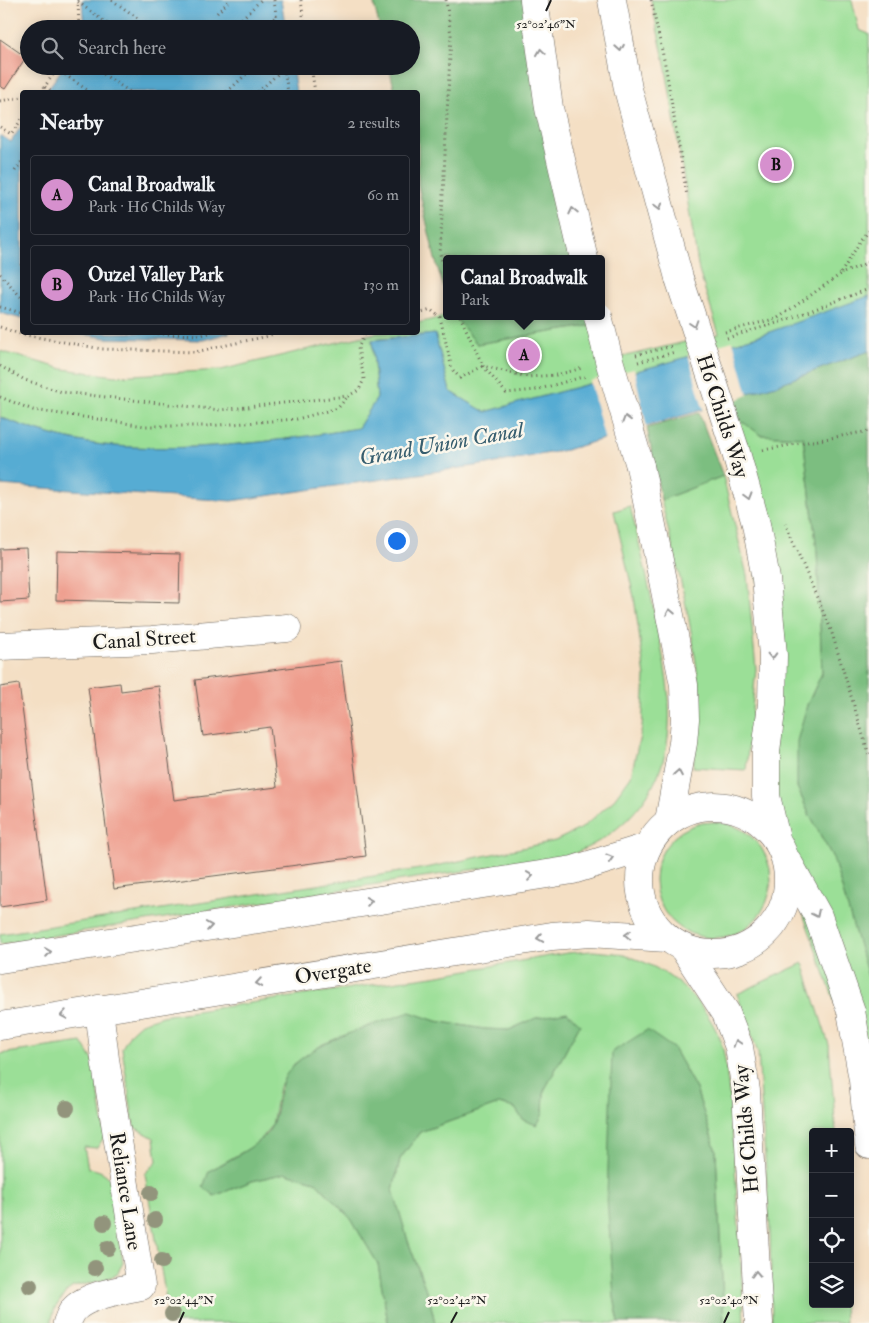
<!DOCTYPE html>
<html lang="en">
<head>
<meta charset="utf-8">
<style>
	:root { --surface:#171b24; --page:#242831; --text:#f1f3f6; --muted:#9ea1a6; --line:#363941; --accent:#d690ce }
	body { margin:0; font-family:"IM FELL Double Pica",serif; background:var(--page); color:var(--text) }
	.controls { position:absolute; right:15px; bottom:15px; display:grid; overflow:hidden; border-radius:5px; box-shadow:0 2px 12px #0003 }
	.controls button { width:45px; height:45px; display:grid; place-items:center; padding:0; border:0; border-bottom:1px solid var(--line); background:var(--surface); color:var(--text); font:25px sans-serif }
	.you { position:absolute; left:396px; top:540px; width:18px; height:18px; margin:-12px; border:4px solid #fff; border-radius:50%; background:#1a73e8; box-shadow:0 0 0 8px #1a73e833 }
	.badge { display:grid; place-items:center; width:32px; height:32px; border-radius:50%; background:var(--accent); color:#111; font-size:16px; font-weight:700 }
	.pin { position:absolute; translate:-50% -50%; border:2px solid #fff; box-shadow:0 1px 5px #0006 }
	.popup { position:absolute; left:443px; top:255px; width:162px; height:65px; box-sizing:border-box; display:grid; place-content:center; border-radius:5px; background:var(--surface); filter:drop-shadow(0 1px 4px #0005); font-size:16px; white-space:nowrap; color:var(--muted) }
	.popup b { font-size:19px; color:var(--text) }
	.popup::after { content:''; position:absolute; left:50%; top:100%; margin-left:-10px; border:10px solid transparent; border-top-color:var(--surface) }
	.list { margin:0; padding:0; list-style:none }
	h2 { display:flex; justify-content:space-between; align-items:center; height:65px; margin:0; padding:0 20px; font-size:21px }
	h2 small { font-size:16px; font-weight:400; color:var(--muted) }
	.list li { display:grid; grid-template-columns:32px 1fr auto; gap:15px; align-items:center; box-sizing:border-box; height:80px; margin:0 10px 10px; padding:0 10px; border:1px solid var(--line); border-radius:5px }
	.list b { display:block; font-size:19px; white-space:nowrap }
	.list p { margin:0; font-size:16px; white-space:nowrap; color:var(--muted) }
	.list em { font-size:16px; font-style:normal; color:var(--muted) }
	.icon { flex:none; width:28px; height:28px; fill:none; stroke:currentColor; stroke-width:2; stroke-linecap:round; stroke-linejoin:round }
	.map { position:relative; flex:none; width:869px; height:1323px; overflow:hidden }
	.search { position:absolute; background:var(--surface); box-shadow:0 2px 12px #0003; left:20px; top:20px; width:400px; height:55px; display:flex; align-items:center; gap:12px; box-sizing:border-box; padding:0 18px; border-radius:28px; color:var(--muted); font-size:19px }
	.panel { position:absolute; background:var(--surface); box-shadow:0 2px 12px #0003; left:20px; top:90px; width:400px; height:245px; border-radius:5px }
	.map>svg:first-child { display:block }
	.green { fill:#9bdf97; stroke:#5c7e5a }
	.forest { fill:#7cbe80; stroke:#4c6d4e }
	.water { fill:#56acd3; stroke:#396478 }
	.pier { fill:#f4dfc4 }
	.building { fill:#ee9c8c }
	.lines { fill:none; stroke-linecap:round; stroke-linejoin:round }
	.minor-casing { stroke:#686057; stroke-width:29 }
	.tertiary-casing { stroke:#686057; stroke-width:29 }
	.path { stroke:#686057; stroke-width:3; stroke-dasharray:1 4; stroke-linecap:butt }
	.minor { stroke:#fff; stroke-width:28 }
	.tertiary { stroke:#fff; stroke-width:28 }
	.tertiary-bridge-casing { stroke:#686057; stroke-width:29; stroke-linecap:butt }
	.tertiary-bridge { stroke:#fff; stroke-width:28 }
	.tree { fill:#92947c }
	.oneway { stroke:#999 }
	.ticks { fill:none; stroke:#1c1c1c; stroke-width:2 }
	.labels { text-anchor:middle; stroke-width:5; stroke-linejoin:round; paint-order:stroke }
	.street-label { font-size:21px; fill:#1c1c1c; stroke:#fbf7ec }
	.water-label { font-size:22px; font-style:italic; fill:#365d6e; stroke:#fbf7ec }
	.ticks-label { font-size:12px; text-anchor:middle; fill:#1c1c1c; stroke:#fbf7ec; stroke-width:5; stroke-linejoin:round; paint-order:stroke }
</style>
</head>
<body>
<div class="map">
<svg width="869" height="1323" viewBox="0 0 869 1323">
	<rect width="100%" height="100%" fill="#fbf7ec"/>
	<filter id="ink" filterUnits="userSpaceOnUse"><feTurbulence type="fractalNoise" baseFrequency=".02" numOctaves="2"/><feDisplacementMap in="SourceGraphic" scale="10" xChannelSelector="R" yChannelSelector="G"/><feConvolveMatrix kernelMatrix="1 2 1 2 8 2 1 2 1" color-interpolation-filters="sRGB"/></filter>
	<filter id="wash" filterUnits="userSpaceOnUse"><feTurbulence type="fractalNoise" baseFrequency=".0096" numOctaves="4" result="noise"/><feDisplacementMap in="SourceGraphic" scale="20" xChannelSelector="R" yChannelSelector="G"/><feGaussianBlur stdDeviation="1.12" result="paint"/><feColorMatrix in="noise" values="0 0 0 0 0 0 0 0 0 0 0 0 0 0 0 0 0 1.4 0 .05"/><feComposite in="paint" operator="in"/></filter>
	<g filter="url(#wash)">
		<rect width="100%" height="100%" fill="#f4dfc4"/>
		<g class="green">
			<path d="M651 0H852L859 30 869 34V297L761 335 670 362 485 412 450 391 435 334 372 340 377 398 358 428C277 442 185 453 103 445 68 441 32 430 0 417V351L63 369 115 376 221 370 376 333 418 332V323L446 316H454L477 344 600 324 609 360 719 334 699 271 666 69Z"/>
			<path d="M721 404 761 435 803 437 817 550 822 673 807 705 797 787 810 816 833 858 867 972 869 980V1145L863 1080 776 839 773 655Z"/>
			<path d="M723 476 747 575 756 669 746 770 693 767C696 742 701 716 699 691 694 626 676 563 661 500Z"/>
			<path d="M630 506C640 546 649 585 657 625 666 673 678 722 660 770 646 807 616 835 580 851 561 860 538 861 517 863 484 868 450 873 416 878 277 899 139 923 0 944V934L426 868 555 841 582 828 612 802 631 776 642 727 645 677 634 597 614 511Z"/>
			<circle cx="713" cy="880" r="58"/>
			<path d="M593 951C600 952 608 952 615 953 661 962 703 996 720 1039 725 1053 726 1069 728 1084 731 1112 733 1140 735 1167 738 1219 742 1271 744 1323H724L716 1151 696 1089 673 1048 614 1297 619 1323H435L430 1301 408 1241 393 1190 400 1159 420 1132 499 1104 515 1108 523 1120 543 1114 544 1091 580 1024 536 1018 509 1030 484 1029 436 1021 410 1013 323 1044 294 1064 279 1087 272 1125 255 1145 209 1171 214 1196 252 1181 286 1173 315 1181 351 1219 378 1264 388 1323H170L145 1174 157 1161 154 1138 134 1127 122 1048 131 1032 141 1023 162 1016 433 976 567 953Z"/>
			<path d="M803 963 829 1045 836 1132H813V1304H844L845 1323H772L770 1231 758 1053 737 994Z"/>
			<path d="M82 1042 94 1062 105 1136 97 1148 84 1147 88 1168C99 1170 106 1172 112 1182L123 1263 117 1274 104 1280 73 1287 66 1292 55 1308 52 1318V1323H0V1054Z"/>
		</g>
		<g class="forest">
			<path d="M373 0H534L584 259H446V295L435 259 418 185V92H395L389 66H411V29H380Z"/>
			<path d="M454 316H598L600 324 477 344Z"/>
			<path d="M869 351V980L833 858 810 816 797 787V741L807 705 822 673 817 550 803 437 761 435 719 405 745 394 776 385Z"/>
			<path d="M699 413 723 476 661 500 647 428Z"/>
			<path d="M410 1012 436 1021 484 1029 509 1030 536 1018 567 1012 580 1024 544 1091 543 1114 537 1125 523 1120 515 1108 499 1104 420 1132 400 1159 393 1190 408 1241 430 1301 435 1323H388L378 1264 351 1219 315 1181 286 1173 252 1181 214 1196 203 1187 209 1171C227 1161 266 1143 273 1123 280 1101 276 1082 295 1064 322 1038 375 1025 410 1012Z"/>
			<path d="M647 1030 673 1048 696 1089 716 1151 724 1323H619L614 1297 607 1197 612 1052Z"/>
		</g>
		<g class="water">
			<path d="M82 0H281L286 29H84Z"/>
			<path d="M64 66H292L296 92H46Z"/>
			<path d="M22 125V319L0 313V135L11 142Z"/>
			<path d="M869 296V351L776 385 745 394 719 405 566 450 495 463 231 501 0 485V417C32 430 68 441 103 445 185 453 277 442 358 428L377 398 372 340 435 334 450 391 485 412 670 362 761 335Z"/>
			<path d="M78 333 229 332V333L203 340 105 338Z"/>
		</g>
		<g class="pier">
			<path d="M733 341 748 395 720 407 704 412 688 354Z"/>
			<path d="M634 369 647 428 605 441 590 381Z"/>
		</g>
		<g id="blocks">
			<g class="building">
				<path d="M0 39 26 57 5 89 0 86Z"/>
				<path d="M26 548 29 600 0 602V549Z"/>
				<path d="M57 551 180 554 179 603 56 600Z"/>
				<path d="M341 661 366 856 114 889 88 687 120 683 121 691 159 686 174 800 277 787 270 727 203 736 195 680Z"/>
				<path d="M19 684 47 900 0 907V687Z"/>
			</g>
		</g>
	</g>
	<g filter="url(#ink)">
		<use href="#blocks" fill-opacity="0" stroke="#686057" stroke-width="1"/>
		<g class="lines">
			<defs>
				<g id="minor">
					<path d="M0 646 152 640 287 628"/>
					<path d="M67 1323C68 1320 70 1315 72 1312 83 1295 122 1290 141 1286L105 1059 99 1009"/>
				</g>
				<g id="tertiary">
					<path d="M534 0 549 108 584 259"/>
					<path d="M612 0 628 89 679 278"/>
					<path d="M735 449 756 524 766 579 773 655 772 704 766 751V796L776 839"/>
					<path d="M640 466 684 685 685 719 683 743 669 821"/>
					<circle cx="714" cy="880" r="74"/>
					<path d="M788 862 818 916 851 1011 863 1080 869 1145"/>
					<path d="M684 949 726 1013 739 1047 746 1091 759 1323"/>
					<path d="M0 959 573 870 647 847"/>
					<path d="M0 1026 552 936 589 933 667 938"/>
				</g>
			</defs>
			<use href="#minor" class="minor-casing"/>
			<use href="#tertiary" class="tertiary-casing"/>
			<g class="path">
				<path d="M78 0 79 29"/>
				<path d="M112 0 139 19"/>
				<path d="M274 0 278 29"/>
				<path d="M301 0 305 29"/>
				<path d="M446 0 451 35 440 254 446 274"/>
				<path d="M651 0 666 69 687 196"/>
				<path d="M78 2 114 29"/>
				<path d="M217 13 230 0"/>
				<path d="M231 29 261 0"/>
				<path d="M263 29 276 16"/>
				<path d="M91 66 130 92"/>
				<path d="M130 66 142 75"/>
				<path d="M311 66 315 92"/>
				<path d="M284 68 288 92"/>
				<path d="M57 69 90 92"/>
				<path d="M45 87 52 92"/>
				<path d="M41 92 59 66"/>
				<path d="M227 92 255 66"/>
				<path d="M258 92 284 68"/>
				<path d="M0 101 22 97"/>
				<path d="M0 127 11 134 22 119"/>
				<path d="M15 171 22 161"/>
				<path d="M21 264 22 266"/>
				<path d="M841 273 861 240 869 231"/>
				<path d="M0 274 22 298"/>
				<path d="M0 307 22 313"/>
				<path d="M418 314 431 310 440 317 452 369 460 378 483 366 528 377 556 375 583 368"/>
				<path d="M460 316 483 366 506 393 536 390 586 376"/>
				<path d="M0 327 20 334 102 349 195 352 268 336 277 332"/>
				<path d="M98 332 202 335 212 332"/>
				<path d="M725 332 778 318 841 274 869 262"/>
				<path d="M727 338 780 322 869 289"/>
				<path d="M636 355 673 346"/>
				<path d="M638 362 675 352"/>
				<path d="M0 366 25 380 62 392 220 410 348 396 359 390 364 379 358 348 366 332"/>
				<path d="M0 397 33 410 90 418 145 426H206L297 419 338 408 348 396"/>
				<path d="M763 450 869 431"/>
				<path d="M785 523 831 630 869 755"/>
			</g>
			<use href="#minor" class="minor"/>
			<use href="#tertiary" class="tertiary"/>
			<defs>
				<g id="tertiary-bridge">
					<path d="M679 278 735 449"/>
					<path d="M598 316 609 360 640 466"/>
				</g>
			</defs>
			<use href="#tertiary-bridge" class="tertiary-bridge-casing"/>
			<use href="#tertiary-bridge" class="tertiary-bridge"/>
		</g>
		<g class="tree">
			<circle cx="67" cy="1108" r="8"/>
			<circle cx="151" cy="1193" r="8"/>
			<circle cx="155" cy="1220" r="8"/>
			<circle cx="104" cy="1223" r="8"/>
			<circle cx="108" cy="1248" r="8"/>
			<circle cx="162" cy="1261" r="8"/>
			<circle cx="95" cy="1268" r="8"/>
			<circle cx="30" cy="1286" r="8"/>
			<circle cx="172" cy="1314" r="8"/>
		</g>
		<defs><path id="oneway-chevron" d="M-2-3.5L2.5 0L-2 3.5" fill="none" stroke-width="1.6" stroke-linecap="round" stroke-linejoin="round" transform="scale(1.25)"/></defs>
		<g class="oneway">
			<use href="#oneway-chevron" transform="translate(620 48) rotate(80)"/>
			<use href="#oneway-chevron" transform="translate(541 52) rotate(-98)"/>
			<use href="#oneway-chevron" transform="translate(659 206) rotate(75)"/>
			<use href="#oneway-chevron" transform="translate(573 211) rotate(-103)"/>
			<use href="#oneway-chevron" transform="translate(694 324) rotate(72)"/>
			<use href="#oneway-chevron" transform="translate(626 419) rotate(-107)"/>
			<use href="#oneway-chevron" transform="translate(748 496) rotate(74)"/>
			<use href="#oneway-chevron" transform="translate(670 612) rotate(-101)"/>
			<use href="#oneway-chevron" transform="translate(772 656) rotate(88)"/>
			<use href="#oneway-chevron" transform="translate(678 773) rotate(-80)"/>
			<use href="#oneway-chevron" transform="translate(610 858) rotate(-17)"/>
			<use href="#oneway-chevron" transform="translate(530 876) rotate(-8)"/>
			<use href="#oneway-chevron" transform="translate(369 901) rotate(-9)"/>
			<use href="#oneway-chevron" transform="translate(816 914) rotate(64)"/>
			<use href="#oneway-chevron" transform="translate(209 926) rotate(-9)"/>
			<use href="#oneway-chevron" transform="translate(628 935) rotate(-176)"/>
			<use href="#oneway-chevron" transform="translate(540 938) rotate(171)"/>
			<use href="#oneway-chevron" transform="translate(48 952) rotate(-9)"/>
			<use href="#oneway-chevron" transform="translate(259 983) rotate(171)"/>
			<use href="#oneway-chevron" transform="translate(64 1015) rotate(170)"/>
			<use href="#oneway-chevron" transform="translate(737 1043) rotate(-108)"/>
			<use href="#oneway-chevron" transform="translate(756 1274) rotate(-93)"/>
		</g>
	</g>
	<path class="ticks" d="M546 11 551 0M179 1323 184 1312M451 1323 457 1312M724 1323 729 1312"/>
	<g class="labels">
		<g class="street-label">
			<text transform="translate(723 416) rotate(72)" y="7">H6 Childs Way</text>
			<text transform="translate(144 639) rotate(-4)" y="7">Canal Street</text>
			<text transform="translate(333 971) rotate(-9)" y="7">Overgate</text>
			<text transform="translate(746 1129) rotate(-95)" y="7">H6 Childs Way</text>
			<text transform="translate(126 1191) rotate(81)" y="7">Reliance Lane</text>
		</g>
		<g class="water-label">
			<text transform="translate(441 443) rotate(-10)" y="8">Grand Union Canal</text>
		</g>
	</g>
	<g class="ticks-label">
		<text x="546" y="28">52°02'46"N</text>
		<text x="184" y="1304">52°02'44"N</text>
		<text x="457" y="1304">52°02'42"N</text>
		<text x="729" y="1304">52°02'40"N</text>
	</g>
</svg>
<div class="controls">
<button>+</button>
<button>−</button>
<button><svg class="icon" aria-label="locate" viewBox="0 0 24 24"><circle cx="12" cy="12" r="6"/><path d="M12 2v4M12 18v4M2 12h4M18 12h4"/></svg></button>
<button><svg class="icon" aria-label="layers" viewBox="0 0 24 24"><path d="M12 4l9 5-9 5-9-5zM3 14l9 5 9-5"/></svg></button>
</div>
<div class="you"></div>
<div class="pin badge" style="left:524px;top:355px">A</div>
<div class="popup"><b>Canal Broadwalk</b>Park</div>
<div class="pin badge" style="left:776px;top:165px">B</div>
<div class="search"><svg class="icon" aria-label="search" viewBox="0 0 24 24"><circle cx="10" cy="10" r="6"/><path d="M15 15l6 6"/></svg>Search here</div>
<section class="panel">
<h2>Nearby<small>2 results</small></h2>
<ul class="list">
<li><span class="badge">A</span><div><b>Canal Broadwalk</b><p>Park · H6 Childs Way</p></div><em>60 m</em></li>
<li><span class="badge">B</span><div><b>Ouzel Valley Park</b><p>Park · H6 Childs Way</p></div><em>130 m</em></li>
</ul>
</section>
</div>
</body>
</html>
